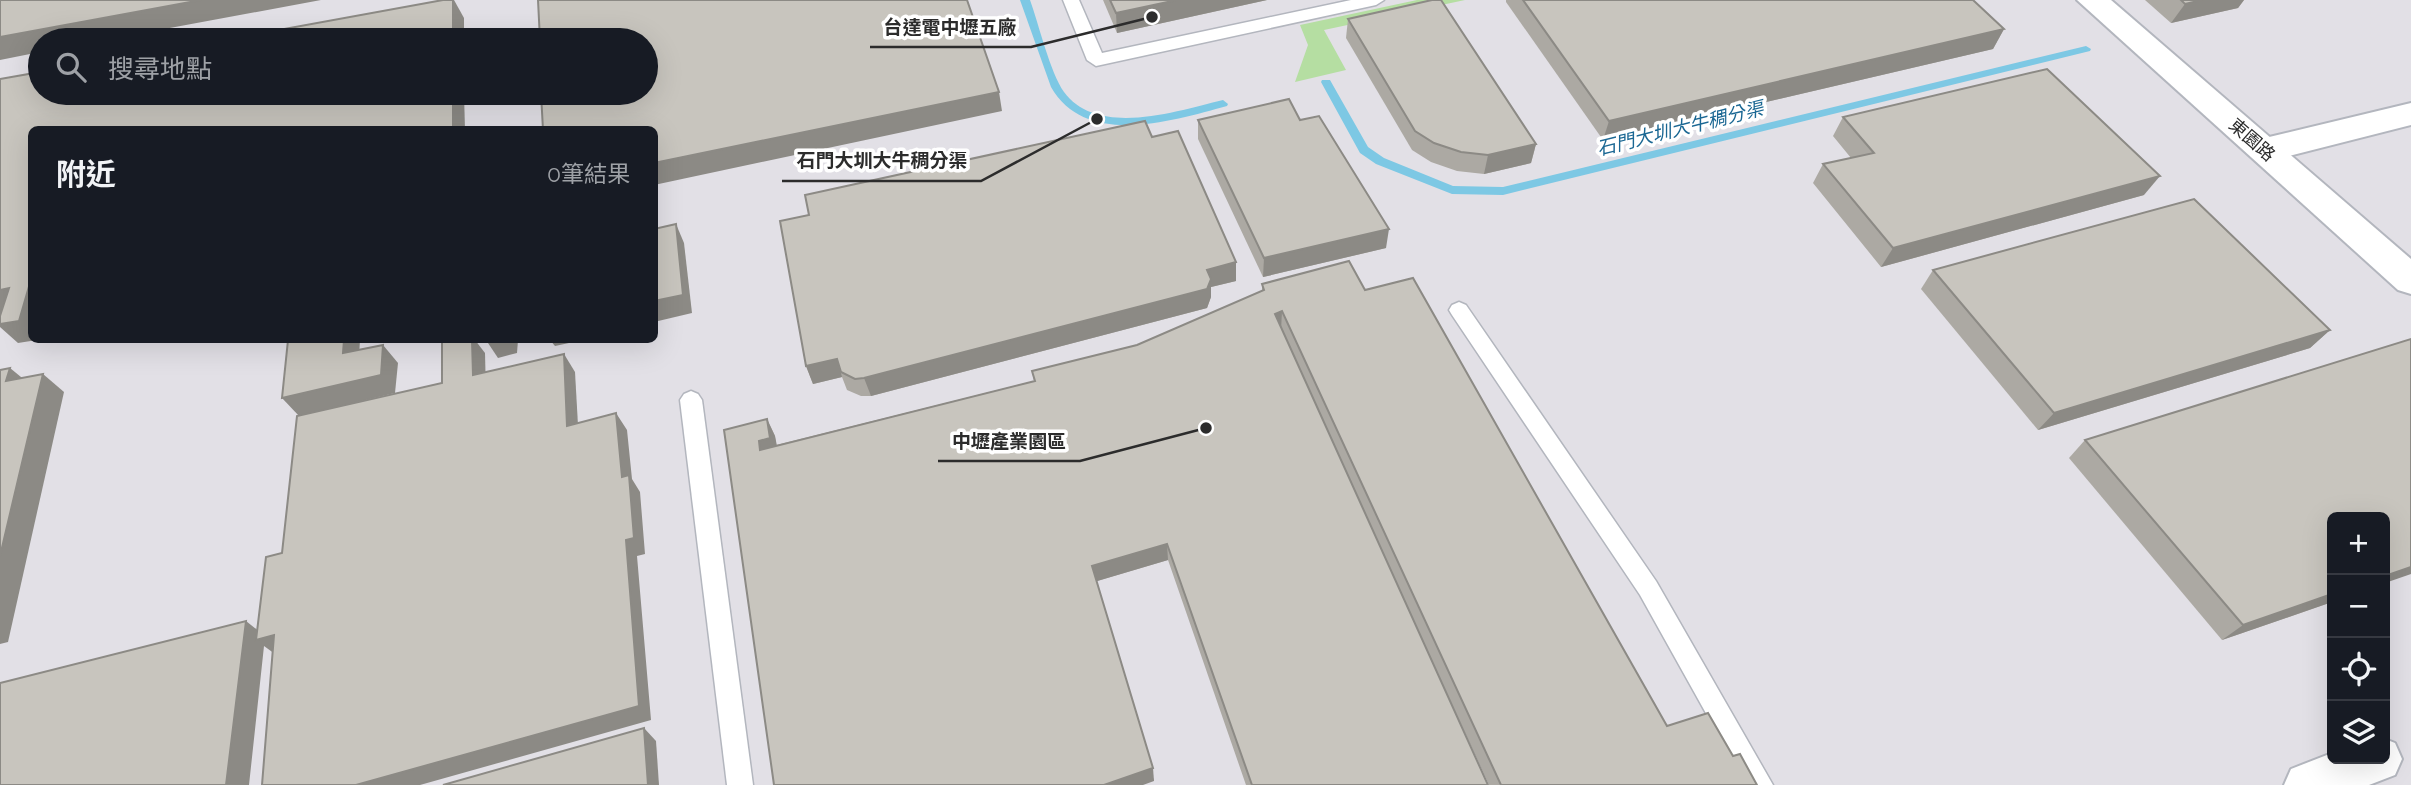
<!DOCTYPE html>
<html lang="zh-TW">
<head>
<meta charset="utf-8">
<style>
	:root { --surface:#171b24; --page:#20242c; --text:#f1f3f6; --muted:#9ea1a6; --line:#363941 }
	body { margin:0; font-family:Raleway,"Noto Sans TC",sans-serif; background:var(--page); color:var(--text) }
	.controls { position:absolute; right:21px; bottom:21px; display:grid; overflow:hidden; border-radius:10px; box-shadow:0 7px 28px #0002 }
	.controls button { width:63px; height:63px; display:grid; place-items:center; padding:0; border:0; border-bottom:2px solid var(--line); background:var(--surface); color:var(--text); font:35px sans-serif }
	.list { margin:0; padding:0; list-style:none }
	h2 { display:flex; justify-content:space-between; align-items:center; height:91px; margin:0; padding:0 28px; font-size:30px }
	h2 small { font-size:23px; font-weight:400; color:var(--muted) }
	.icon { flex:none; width:38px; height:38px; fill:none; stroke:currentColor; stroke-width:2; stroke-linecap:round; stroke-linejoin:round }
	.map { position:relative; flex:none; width:2411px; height:785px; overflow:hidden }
	.search { position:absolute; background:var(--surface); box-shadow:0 7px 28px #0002; left:28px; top:28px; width:630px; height:77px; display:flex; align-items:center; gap:18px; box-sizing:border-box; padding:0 24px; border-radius:38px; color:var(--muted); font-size:26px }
	.panel { position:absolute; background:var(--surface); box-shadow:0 7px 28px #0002; left:28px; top:126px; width:630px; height:217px; border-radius:10px }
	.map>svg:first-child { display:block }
	.industrial { fill:#e2e0e6; fill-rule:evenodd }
	.green { fill:#b5dea2 }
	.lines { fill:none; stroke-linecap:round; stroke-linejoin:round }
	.stream { fill:#7dc8e4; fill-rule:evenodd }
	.service-casing { stroke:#b3b6be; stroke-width:3 }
	.minor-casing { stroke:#b3b6be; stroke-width:4 }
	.tertiary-casing { stroke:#b3b6be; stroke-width:4 }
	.service { fill:#fff; fill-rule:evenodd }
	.minor { fill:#fff; fill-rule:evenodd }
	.tertiary { fill:#fff; fill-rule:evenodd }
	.wall { fill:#aca9a3 }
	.shaded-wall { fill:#8c8a85 }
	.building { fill:#c8c5be; stroke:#8c8a85; stroke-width:2 }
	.labels { text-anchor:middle; stroke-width:7; stroke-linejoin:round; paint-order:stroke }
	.street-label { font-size:18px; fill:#2c2c2c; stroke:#fff }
	.water-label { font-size:19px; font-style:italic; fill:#1a6793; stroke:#fff }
	.leader { fill:none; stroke:#2c2c2c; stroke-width:2.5 }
	.callout-dot { fill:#2c2c2c; stroke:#fff; stroke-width:2.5 }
	.callout-label { font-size:19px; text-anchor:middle; font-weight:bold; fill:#2c2c2c; stroke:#fff; stroke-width:7; stroke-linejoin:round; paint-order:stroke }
</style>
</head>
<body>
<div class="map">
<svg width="2411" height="785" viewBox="0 0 2411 785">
	<rect width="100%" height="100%" fill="#ece7e0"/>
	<path class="industrial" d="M0 0H2411V785H0ZM40 40H646V93H40ZM32 130H654V340H32ZM2332 517H2385V759H2332Z"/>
	<path class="green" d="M1417 0H1465L1324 30 1346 70 1295 82 1308 45 1300 25Z"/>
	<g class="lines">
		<g class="stream">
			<path d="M1020 0H1030C1039 25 1050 72 1064 92 1098 138 1177 111 1223 100L1228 104 1227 106C1172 121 1086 148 1051 87Z"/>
			<path d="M2086 46 2091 49 2090 51 1503 195 1452 194 1376 164 1360 153 1321 82 1322 80H1330L1368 147 1384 158 1453 186 1503 187Z"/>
		</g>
		<defs>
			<g id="service">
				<path d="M1063 0H1079L1102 53 1351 0H1384L1376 5 1096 66 1087 60Z"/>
				<path d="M1459 302 1466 305 1656 581 1773 785H1746L1640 595 1452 315 1449 310 1452 305Z"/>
				<path d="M691 391 698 394 702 400 753 785H727L680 400 684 394Z"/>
			</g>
			<g id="minor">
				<path d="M2077 0H2111L2411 259V294L2398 290Z"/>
				<path d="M2385 739 2395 743 2402 759 2395 775 2369 785H2284L2291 769 2332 753V759H2385Z"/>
			</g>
			<path id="tertiary" d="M2411 103V125L2265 162 2253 158 2248 150 2253 142 2265 138Z"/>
		</defs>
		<use href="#service" class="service-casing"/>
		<use href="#minor" class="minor-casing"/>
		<use href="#tertiary" class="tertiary-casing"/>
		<use href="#service" class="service"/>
		<use href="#minor" class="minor"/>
		<use href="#tertiary" class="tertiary"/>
	</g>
	<g class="wall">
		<path d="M1103 0H1267L1117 33Z"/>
		<path d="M1506 0H1973L2004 29 1993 49 1603 140 1506 2Z"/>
		<path d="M2145 0H2244L2238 8 2171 23Z"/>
		<path d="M1348 19 1536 144 1531 163 1484 174 1457 171 1431 162 1412 150 1346 38Z"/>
		<path d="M1843 117 2144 195 1881 267 1813 183 1823 164 1851 158 1833 136Z"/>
		<path d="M1198 120H1300L1386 248 1263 277 1198 139Z"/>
		<path d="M1152 137 1236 262V281L1211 287V297L1207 308 871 396H861L847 390 842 377 813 384 806 366 809 215Z"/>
		<path d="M1933 270 2330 330 2310 348 2038 430 1921 289Z"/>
		<path d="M1262 284 1365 290 1667 726 1733 756 1757 785H1489L1408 609 1488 785H1246L1168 560 1097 581 1154 781 774 785 767 419 775 436 776 445 1034 381 1032 371 1137 345 1262 291Z"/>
		<path d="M2085 440 2332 517V602L2222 640 2069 458Z"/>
	</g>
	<g class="shaded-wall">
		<path d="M201 0H321L105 40H40V52L0 60V37Z"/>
		<path d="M453 0H454L464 18V40H453Z"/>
		<path d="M1177 0H1267L1117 33 1116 13Z"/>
		<path d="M2202 0H2244L2238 8 2171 23 2185 4Z"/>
		<path d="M2004 29 1993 49 1603 140 1609 121Z"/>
		<path d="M999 92 1002 111 654 185V163Z"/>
		<path d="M453 93H464L465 130H453Z"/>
		<path d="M1536 144 1531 163 1484 174 1488 155Z"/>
		<path d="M2160 176 2144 195 1881 267 1893 248Z"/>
		<path d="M676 224 684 243 692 313 654 322V301Z"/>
		<path d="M1389 229 1386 248 1263 277 1264 258Z"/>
		<path d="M1236 262V281L1211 287V297L1207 308 871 396 864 378 1207 270Z"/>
		<path d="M32 283V340H37L18 343 0 327V324L23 308 0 313V290Z"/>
		<path d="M1282 311 1281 330 1275 314Z"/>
		<path d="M2330 330 2310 348 2038 430 2054 413Z"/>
		<path d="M344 340H360L358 371 343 353Z"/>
		<path d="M472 340H475L485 353 486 393 473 375Z"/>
		<path d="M486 340H518L517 353 498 358Z"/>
		<path d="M550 340H583L555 346Z"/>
		<path d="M383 345 398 363 395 393 299 416 282 398Z"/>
		<path d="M564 354 575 372 579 443 567 426Z"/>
		<path d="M837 359 842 377 813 384 806 366Z"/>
		<path d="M10 368 32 386 6 381Z"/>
		<path d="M43 374 64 392 8 642 0 644V556Z"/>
		<path d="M616 413 627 430 632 479 640 492 645 554 637 556 651 720 420 785H356L626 540 622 477Z"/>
		<path d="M767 419 775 436 779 456 760 450 759 441Z"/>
		<path d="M1167 544 1168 560 1094 582 1092 566Z"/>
		<path d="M2411 567V574L2385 583V576Z"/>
		<path d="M2332 594V602L2222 640 2243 625Z"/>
		<path d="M246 621 265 636 274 635 275 654 264 646 249 785H226Z"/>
		<path d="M644 728 656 741 659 785H648Z"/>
		<path d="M1153 768 1154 781 1143 785H1104Z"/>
	</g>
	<g class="building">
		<path d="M0 0H201L0 37Z"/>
		<path d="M443 0H453V40H224Z"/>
		<path d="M538 0H967L999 92 654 163V130H543L541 93H646V40H540Z"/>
		<path d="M1110 0H1177L1116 13Z"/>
		<path d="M1432 0H1441L1536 144 1488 155 1461 152 1434 143 1415 131 1348 19Z"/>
		<path d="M1523 0H1973L2004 29 1609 121Z"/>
		<path d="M2181 0H2202L2185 4Z"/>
		<path d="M2047 69 2160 176 1893 248 1823 164 1874 153 1843 117Z"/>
		<path d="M40 72V93H453V130H32V283H30L19 321 0 324V316L9 288 0 290V79Z"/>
		<path d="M1289 99 1300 120 1319 116 1389 229 1264 258 1198 120Z"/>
		<path d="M1145 121 1152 137 1178 131 1236 262 1207 270 1211 279 1207 289 864 378 855 379 841 372 837 359 806 366 780 221 809 215 805 195Z"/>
		<path d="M2194 199 2330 330 2054 413 1933 270Z"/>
		<path d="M676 224 683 295 654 301V229Z"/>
		<path d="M1349 261 1365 290 1413 278 1667 726 1708 713 1733 756 1740 754 1757 785H1501L1282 311 1275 314 1488 785H1252L1167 544 1092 566 1153 768 1104 785H774L724 430 767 419 770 438 759 441 760 450 1035 381 1032 371 1137 345 1264 290 1262 284Z"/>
		<path d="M2411 339V567L2385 576V517H2332V594L2243 625 2085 440Z"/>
		<path d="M288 340H344L343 353 383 345 381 375 282 398Z"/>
		<path d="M453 340H472L473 375 564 354 567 426 616 413 622 477 629 475 634 538 626 540 639 706 356 785H262L274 635 256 640 266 557 282 553 297 416 442 383V342Z"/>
		<path d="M10 368 6 381 43 374 0 556V370Z"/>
		<path d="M246 621 226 785H0V683Z"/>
		<path d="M644 728 648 785H443Z"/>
	</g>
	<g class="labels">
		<g class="street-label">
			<text transform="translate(2252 140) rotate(41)" y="6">東園路</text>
		</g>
		<g class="water-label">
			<text transform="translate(1680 128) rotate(-14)" y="7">石門大圳大牛稠分渠</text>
		</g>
	</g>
	<path class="leader" d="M1152 17L1031 47H870M1097 119L981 181H782M1206 428L1080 461H938"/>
	<g class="callout-dot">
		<circle cx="1152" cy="17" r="7"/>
		<circle cx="1097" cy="119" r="7"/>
		<circle cx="1206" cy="428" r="7"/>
	</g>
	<g class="callout-label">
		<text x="950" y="34">台達電中壢五廠</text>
		<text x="882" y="167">石門大圳大牛稠分渠</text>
		<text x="1009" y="448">中壢產業園區</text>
	</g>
</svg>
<div class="controls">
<button>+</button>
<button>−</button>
<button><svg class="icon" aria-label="locate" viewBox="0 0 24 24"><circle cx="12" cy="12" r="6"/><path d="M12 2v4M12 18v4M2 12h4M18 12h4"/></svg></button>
<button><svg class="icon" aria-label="layers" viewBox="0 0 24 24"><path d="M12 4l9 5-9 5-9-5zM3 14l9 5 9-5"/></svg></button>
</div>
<div class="search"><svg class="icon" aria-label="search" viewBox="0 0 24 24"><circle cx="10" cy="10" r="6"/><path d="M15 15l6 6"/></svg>搜尋地點</div>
<section class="panel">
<h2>附近<small>0筆結果</small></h2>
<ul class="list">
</ul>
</section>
</div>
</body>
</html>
